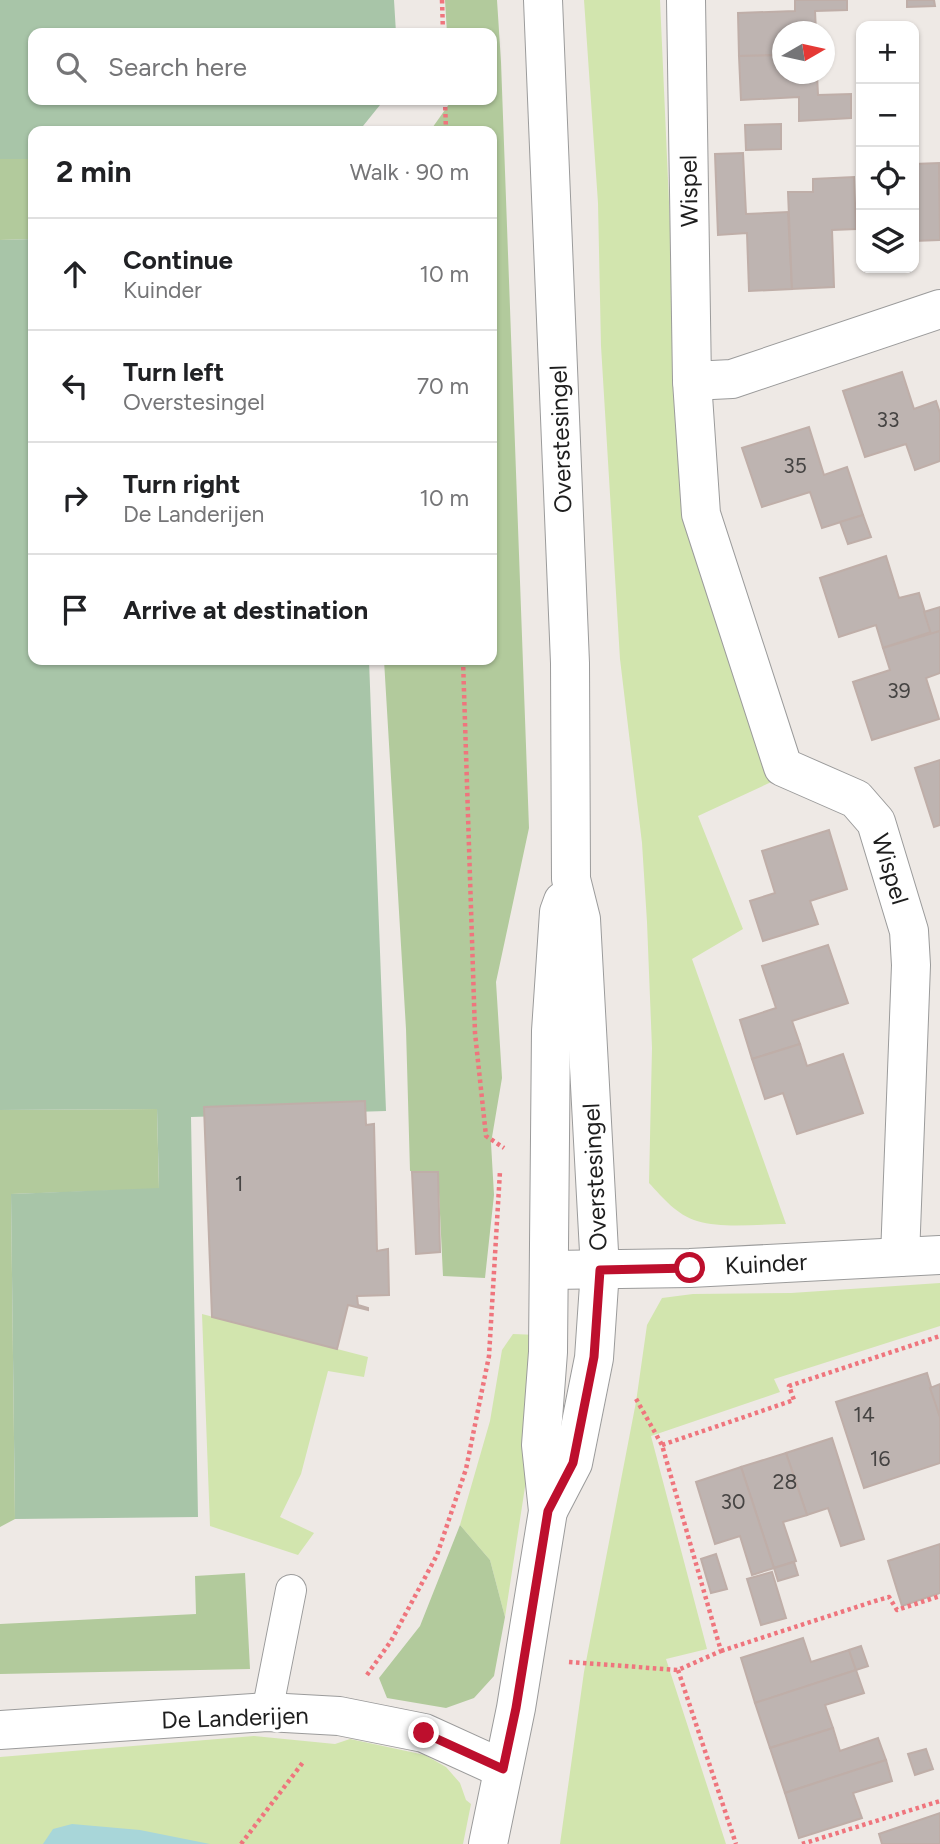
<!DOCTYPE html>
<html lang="en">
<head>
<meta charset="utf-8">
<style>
	:root { --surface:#fff; --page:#f2f2f2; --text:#202124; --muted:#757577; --line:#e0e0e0 }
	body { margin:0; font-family:Figtree,sans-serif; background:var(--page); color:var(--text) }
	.controls { position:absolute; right:21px; top:21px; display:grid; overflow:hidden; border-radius:14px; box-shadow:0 2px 5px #0004 }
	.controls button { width:63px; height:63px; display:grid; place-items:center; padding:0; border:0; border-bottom:2px solid var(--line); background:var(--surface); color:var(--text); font:35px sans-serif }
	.compass { position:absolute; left:772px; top:21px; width:63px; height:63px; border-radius:50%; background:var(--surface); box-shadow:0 2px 5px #0004; rotate:81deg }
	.stop { position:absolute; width:21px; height:21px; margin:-16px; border:5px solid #bd0f2d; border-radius:50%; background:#fff }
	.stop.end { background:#bd0f2d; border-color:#fff; box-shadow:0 2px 7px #0008 }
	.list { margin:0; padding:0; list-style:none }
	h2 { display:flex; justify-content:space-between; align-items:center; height:91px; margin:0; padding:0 28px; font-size:30px }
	h2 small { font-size:23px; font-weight:400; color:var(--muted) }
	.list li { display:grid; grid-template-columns:46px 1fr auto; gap:21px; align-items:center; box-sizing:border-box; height:112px; padding:0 28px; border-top:2px solid var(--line) }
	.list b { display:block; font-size:26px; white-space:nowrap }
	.list p { margin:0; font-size:23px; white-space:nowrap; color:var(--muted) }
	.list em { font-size:23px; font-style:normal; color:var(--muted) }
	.icon { flex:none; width:38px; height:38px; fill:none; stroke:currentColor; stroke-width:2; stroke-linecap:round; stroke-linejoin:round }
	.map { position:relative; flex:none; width:940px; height:1844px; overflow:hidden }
	.search { position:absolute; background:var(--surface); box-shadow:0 2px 5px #0004; left:28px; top:28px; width:469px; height:77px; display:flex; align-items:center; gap:18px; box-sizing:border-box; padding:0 24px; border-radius:14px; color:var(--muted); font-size:26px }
	.panel { position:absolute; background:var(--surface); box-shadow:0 2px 5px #0004; left:28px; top:126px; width:469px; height:539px; border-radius:14px }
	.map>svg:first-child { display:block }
	.grass { fill:#d2e5ae }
	.forest { fill:#b2ca9c }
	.cemetery { fill:#a8c5a8 }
	.water { fill:#a8d6d9 }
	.building { fill:#beb4b1; stroke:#bfaea8; stroke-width:2 }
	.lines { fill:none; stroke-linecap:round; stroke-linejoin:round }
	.service-casing { stroke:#9b9b9b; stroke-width:32 }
	.minor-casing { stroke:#9b9b9b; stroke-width:40 }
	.tertiary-casing { stroke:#9b9b9b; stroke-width:40 }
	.path { stroke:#ef757d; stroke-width:4.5; stroke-dasharray:3.5 3.5; stroke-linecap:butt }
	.service { stroke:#fff; stroke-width:30 }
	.minor { stroke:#fff; stroke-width:38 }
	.tertiary { stroke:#fff; stroke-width:38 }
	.route { stroke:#bd0f2d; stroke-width:9 }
	.labels { text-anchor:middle; stroke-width:6; stroke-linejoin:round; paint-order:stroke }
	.number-label { font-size:21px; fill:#464443 }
	.street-label { font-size:24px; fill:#1e1e1e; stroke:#fff }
</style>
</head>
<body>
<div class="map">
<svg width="940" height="1844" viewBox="0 0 940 1844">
	<rect width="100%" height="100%" fill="#eee9e5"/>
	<g class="grass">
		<path d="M584 0H660L683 517 780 778 698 816 743 929 692 959 786 1224C758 1224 724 1229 697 1221 677 1215 663 1198 649 1183L652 1048 647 922 642 843 620 659 601 346 598 203Z"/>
		<path d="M940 1283V1326L774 1379 780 1392 651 1436 707 1649 666 1659 726 1844H560L584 1672 636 1402 647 1325 662 1298 693 1294 791 1293Z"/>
		<path d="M202 1314 368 1357 364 1377 328 1371 301 1474 280 1517 314 1533 298 1555 210 1526Z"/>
		<path d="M513 1334 538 1335 527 1474 505 1617 490 1560 460 1525 490 1421 502 1350Z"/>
		<path d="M254 1736 335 1744 350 1739 425 1755 446 1767 460 1783 466 1800 471 1804 463 1844H0V1757Z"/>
	</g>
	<g class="forest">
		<path d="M445 0H497L501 62 529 828 496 982 502 1078 491 1143 494 1195 485 1278 443 1276 438 1172 410 1171 406 1029 384 660H492V131H430L452 100H492V33H447Z"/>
		<path d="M0 159H33V239L0 240Z"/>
		<path d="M157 1109 159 1189 11 1194 15 1519 0 1527V1110Z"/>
		<path d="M460 1525 490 1560 505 1617 494 1676 474 1698 446 1708 387 1698 379 1678 420 1626Z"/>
		<path d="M245 1573 250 1669 0 1674V1624L196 1614 195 1576Z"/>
	</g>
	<g class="cemetery">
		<path d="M0 0H394L396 33H33V100H384L359 131H33V159H0Z"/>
		<path d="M33 239V660H369L386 1111 191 1117 198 1517 15 1519 11 1194 159 1188 157 1109 0 1110V240Z"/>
	</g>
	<path class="water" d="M72 1824 140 1830 210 1844H43L53 1829Z"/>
	<g class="building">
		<path d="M795 0H847V10L815 11 816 32H782V55L739 56 738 13 795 11Z"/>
		<path d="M907 0H934L935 6 907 7Z"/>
		<path d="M782 55V74H817L818 95 851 94V118L799 121V97L741 100 739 56Z"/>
		<path d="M781 124V149L746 150 745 125Z"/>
		<path d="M743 153 746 214 788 212 792 289 749 291 747 233 718 235 715 154Z"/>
		<path d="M939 163 940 240 914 241V164Z"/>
		<path d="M854 177 856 229 832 230 834 287 792 289 788 192H813V179Z"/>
		<path d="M902 372 914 409 936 401 940 413V461L915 470 906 444 865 457 843 391Z"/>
		<path d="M809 427 824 475 847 467 863 515 822 528 810 492 762 507 742 448Z"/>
		<path d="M863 515 871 537 848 544 840 522Z"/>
		<path d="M886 556 899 598 919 593 931 632 883 648 876 625 839 637 820 578Z"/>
		<path d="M940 607V631L931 634 924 612Z"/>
		<path d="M940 631V673L926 678 939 719 872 740 853 682 890 670 883 648Z"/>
		<path d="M940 760V825L934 827 915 768Z"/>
		<path d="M829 830 847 889 810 901 818 924 763 941 750 901 775 893 762 851Z"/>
		<path d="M828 945 848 1003 792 1021 800 1044 752 1059 740 1020 776 1008 762 966Z"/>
		<path d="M800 1044 807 1066 843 1054 863 1113 797 1134 783 1093 765 1099 752 1059Z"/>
		<path d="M365 1101 366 1125 374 1124 377 1251 388 1249 389 1295 357 1296 358 1305 368 1308V1310L348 1305 337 1349 212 1317 204 1107Z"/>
		<path d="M412 1172H438L440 1252 416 1254Z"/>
		<path d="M927 1373 940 1417V1463L864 1488 836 1402Z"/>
		<path d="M940 1384V1417L930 1388Z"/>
		<path d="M832 1438 864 1539 841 1546 828 1508 807 1515 786 1453Z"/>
		<path d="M786 1453 807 1515 783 1522 796 1561 774 1568 741 1467Z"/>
		<path d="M741 1467 774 1568 752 1575 740 1536 715 1544 696 1482Z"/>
		<path d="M940 1544V1593L902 1606 888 1561Z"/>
		<path d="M716 1554 727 1589 711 1593 701 1559Z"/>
		<path d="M794 1562 798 1575 778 1581 774 1568Z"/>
		<path d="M772 1572 786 1618 761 1625 747 1579Z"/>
		<path d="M803 1638 811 1662 849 1650 856 1670 755 1703 741 1658Z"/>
		<path d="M861 1646 868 1666 856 1670 849 1650Z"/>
		<path d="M856 1670 864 1693 825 1705 833 1728 770 1748 755 1703Z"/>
		<path d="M833 1728 840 1751 878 1738 886 1760 785 1793 770 1748Z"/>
		<path d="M926 1749 933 1769 915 1775 908 1754Z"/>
		<path d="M886 1760 892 1781 853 1793 862 1818 799 1838 785 1793Z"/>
		<path d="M940 1813V1844H882L879 1834Z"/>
	</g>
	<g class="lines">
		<defs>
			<path id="service" d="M267 1712 291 1590"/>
			<g id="minor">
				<path d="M686 0 692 381 701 514 783 767 856 799 876 822 909 931 911 965 900 1257"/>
				<path d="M692 381 732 379 940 309"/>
				<path d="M550 1270 690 1268 940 1255"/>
				<path d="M0 1730 267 1712 339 1716 424 1733 503 1769"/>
			</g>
			<g id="tertiary">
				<path d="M543 0 570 663 571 879 581 919 600 1270 594 1358 573 1463 548 1511"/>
				<path d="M488 1844 516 1708 548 1511 541 1445 548 1352 551 1031 559 912 563 901"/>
			</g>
		</defs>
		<use href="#service" class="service-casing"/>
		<use href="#minor" class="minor-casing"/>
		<use href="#tertiary" class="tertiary-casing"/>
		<g class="path">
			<path d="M442 0 443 33"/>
			<path d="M445 100 446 131"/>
			<path d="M463 660 475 1033 486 1136 504 1148"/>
			<path d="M662 1445 794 1400 789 1386 940 1336"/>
			<path d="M721 1651 875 1601 889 1597 897 1610 940 1596"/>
			<path d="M569 1662 678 1670 721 1651 662 1445 635 1397"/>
			<path d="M678 1670 736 1844"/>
			<path d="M367 1675 391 1641 437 1555 466 1469 489 1356 500 1171"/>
			<path d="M241 1844 304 1761"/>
			<path d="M802 1844 940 1801"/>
		</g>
		<use href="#service" class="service"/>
		<use href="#minor" class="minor"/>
		<use href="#tertiary" class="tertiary"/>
	</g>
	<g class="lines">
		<path class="route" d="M424 1733 503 1769 516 1708 548 1511 573 1463 594 1357 600 1270 690 1268"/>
	</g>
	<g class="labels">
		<g class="number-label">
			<text x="888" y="427">33</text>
			<text x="795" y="473">35</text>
			<text x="899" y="698">39</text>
			<text x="239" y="1191">1</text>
			<text x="864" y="1422">14</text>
			<text x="880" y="1466">16</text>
			<text x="785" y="1489">28</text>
			<text x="733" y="1509">30</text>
		</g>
		<g class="street-label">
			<text transform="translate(689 191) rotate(-91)" y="8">Wispel</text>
			<text transform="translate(561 439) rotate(-92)" y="8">Overstesingel</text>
			<text transform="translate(890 869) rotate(73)" y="8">Wispel</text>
			<text transform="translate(595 1177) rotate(-93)" y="8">Overstesingel</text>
			<text transform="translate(766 1264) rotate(-3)" y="8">Kuinder</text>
			<text transform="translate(235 1718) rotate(-2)" y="8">De Landerijen</text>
		</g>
	</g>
</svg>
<div class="controls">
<button>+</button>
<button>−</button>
<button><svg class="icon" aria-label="locate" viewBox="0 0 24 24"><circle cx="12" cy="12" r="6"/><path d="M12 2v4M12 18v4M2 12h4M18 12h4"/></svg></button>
<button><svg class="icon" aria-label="layers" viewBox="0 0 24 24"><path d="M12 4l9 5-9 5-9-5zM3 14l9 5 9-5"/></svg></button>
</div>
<svg class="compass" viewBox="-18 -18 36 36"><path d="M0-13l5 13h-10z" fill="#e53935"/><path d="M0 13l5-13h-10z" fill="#757577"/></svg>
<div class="stop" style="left:690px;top:1268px"></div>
<div class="stop end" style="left:424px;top:1733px"></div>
<div class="search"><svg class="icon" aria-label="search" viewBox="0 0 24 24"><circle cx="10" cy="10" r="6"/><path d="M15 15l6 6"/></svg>Search here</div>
<section class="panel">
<h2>2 min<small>Walk · 90 m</small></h2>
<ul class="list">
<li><svg class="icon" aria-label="ahead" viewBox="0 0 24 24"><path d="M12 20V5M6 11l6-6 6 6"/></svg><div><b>Continue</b><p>Kuinder</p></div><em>10 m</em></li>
<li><svg class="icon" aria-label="left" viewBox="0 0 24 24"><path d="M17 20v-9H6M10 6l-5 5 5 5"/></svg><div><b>Turn left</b><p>Overstesingel</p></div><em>70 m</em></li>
<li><svg class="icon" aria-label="right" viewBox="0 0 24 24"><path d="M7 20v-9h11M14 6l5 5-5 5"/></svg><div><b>Turn right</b><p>De Landerijen</p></div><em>10 m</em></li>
<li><svg class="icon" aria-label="arrive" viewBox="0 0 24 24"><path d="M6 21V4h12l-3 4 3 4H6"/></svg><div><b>Arrive at destination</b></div></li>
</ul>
</section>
</div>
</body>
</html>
